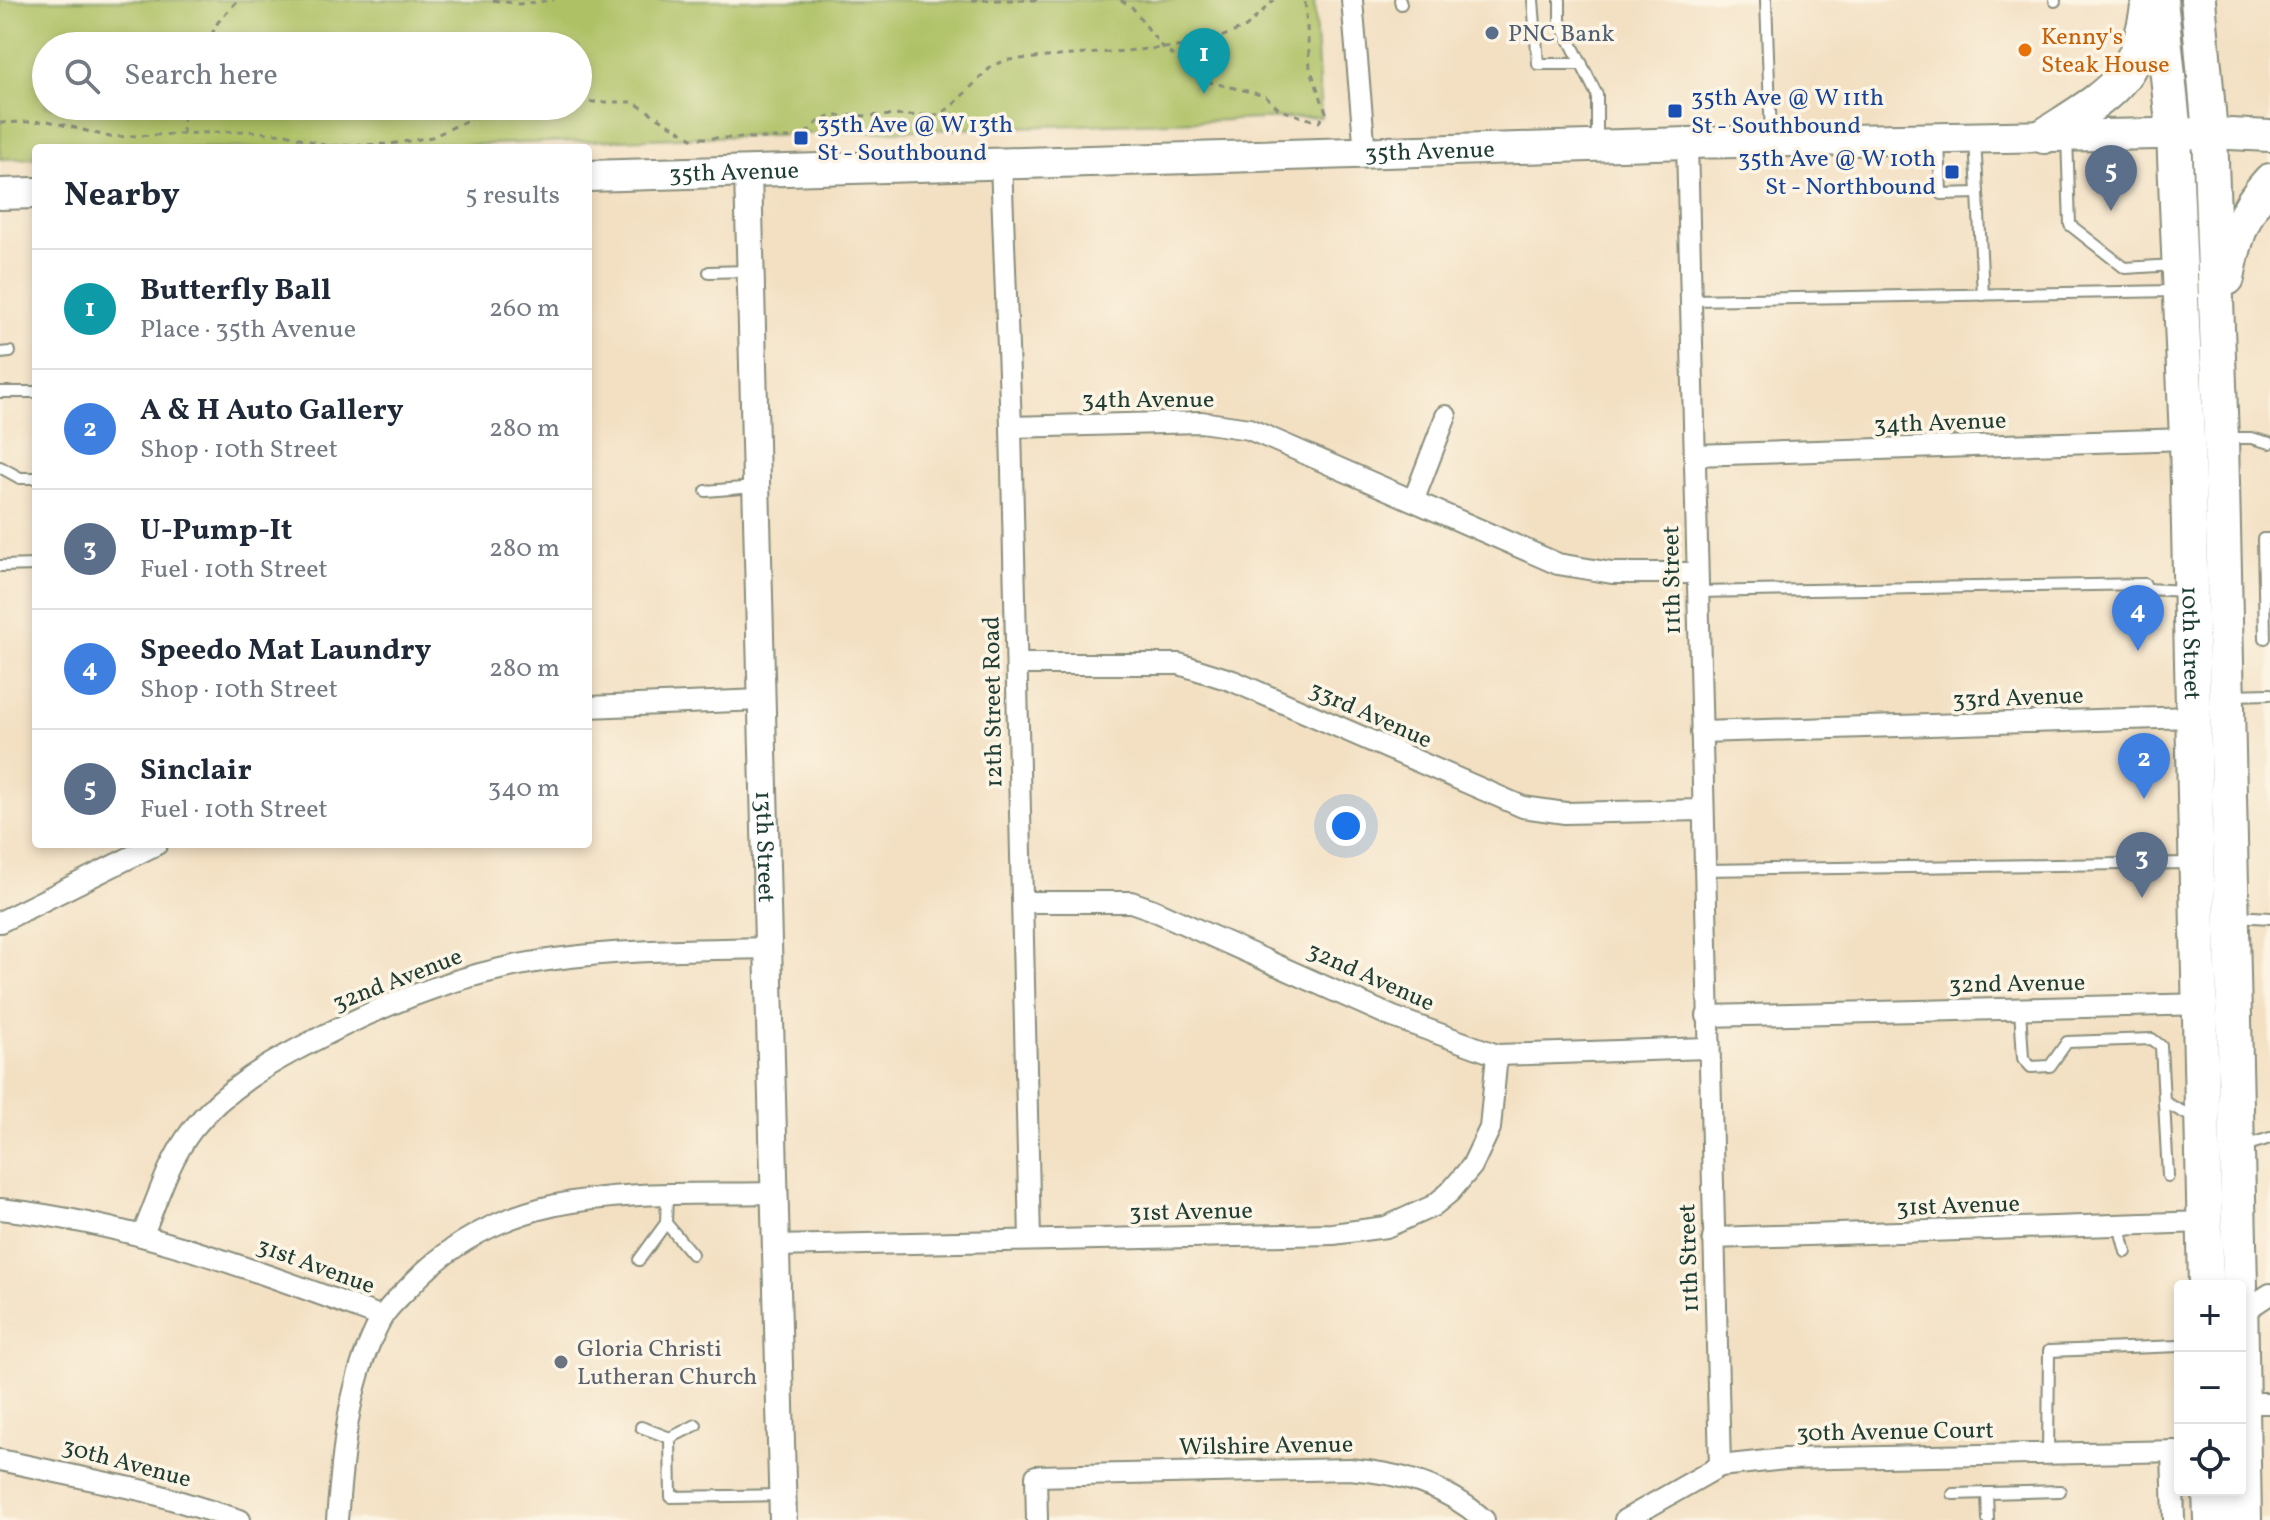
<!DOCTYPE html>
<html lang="en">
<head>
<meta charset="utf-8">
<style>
	:root { --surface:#fff; --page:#f6f6f7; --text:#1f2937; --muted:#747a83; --line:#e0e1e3; --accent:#c8321e }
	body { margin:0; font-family:Vollkorn,serif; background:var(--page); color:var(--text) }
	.controls { position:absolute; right:24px; bottom:24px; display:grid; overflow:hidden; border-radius:8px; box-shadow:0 4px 12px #0003 }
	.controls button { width:72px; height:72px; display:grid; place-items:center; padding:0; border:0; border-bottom:2px solid var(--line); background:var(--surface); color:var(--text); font:40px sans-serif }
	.you { position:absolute; left:1346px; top:826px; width:28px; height:28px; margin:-20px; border:6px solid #fff; border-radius:50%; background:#1a73e8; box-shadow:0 0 0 12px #1a73e833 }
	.badge { display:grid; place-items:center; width:52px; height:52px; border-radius:50%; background:var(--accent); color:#fff; font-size:26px; font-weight:700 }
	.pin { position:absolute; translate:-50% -66px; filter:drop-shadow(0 2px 4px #0008) }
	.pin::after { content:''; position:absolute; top:42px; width:28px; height:24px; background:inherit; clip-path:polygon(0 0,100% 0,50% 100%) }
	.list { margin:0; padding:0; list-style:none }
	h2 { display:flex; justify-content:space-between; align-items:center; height:104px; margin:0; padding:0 32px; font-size:34px }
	h2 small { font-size:26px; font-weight:400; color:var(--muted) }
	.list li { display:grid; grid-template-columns:52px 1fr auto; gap:24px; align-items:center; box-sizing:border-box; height:120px; padding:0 32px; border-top:2px solid var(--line) }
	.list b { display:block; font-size:30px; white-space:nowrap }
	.list p { margin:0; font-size:26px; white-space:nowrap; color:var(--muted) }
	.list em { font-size:26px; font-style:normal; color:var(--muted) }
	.icon { flex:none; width:44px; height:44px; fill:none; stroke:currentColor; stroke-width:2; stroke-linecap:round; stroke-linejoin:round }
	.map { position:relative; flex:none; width:2270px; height:1520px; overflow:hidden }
	.search { position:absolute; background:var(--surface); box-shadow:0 4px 12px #0003; left:32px; top:32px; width:560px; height:88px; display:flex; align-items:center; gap:20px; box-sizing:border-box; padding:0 28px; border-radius:44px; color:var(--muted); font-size:30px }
	.panel { position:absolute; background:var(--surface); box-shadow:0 4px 12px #0003; left:32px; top:144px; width:560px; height:704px; border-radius:8px }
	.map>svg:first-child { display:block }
	.green { fill:#aec165; stroke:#667f4c; stroke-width:2; fill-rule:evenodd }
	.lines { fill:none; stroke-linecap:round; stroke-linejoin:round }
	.service-casing { stroke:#898e7c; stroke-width:14 }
	.minor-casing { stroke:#898e7c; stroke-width:24 }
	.tertiary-casing { stroke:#898e7c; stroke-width:30 }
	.secondary-casing { stroke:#898e7c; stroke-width:34 }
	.primary-casing { stroke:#898e7c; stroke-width:38 }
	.path { stroke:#898e7c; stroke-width:3; stroke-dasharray:6 6; stroke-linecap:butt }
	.service { stroke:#fff; stroke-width:10 }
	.minor { stroke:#fff; stroke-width:20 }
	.tertiary { stroke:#fff; stroke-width:26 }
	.secondary { stroke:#fff; stroke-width:30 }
	.primary { stroke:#fff; stroke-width:34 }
	.service-dot { fill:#5c6f8a; stroke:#fcf5e5; stroke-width:3 }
	.food-dot { fill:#e8710a; stroke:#fcf5e5; stroke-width:3 }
	.transit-dot { fill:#1a4fb4; stroke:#fcf5e5; stroke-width:3 }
	.worship-dot { fill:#6b7280; stroke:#fcf5e5; stroke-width:3 }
	.labels { text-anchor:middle; stroke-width:7; stroke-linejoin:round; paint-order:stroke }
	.service-label { font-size:24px; fill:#4e5e75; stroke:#fcf5e5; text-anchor:start }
	.food-label { font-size:24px; fill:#c56008; stroke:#fcf5e5; text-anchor:start }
	.transit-label { font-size:24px; fill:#164399; stroke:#fcf5e5; text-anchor:start }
	.street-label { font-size:24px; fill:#1f3d34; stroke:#fcf5e5 }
	.worship-label { font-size:24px; fill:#5b616d; stroke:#fcf5e5; text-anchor:start }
</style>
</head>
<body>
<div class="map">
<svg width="2270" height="1520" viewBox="0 0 2270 1520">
	<rect width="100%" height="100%" fill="#fcf5e5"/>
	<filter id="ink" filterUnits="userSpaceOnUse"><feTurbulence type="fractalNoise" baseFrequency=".0125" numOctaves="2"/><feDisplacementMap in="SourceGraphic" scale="16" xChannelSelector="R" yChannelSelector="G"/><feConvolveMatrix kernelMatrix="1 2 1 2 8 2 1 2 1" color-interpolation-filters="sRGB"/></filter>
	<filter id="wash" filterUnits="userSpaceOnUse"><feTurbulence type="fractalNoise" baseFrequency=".006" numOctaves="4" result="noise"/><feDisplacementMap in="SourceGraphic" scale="32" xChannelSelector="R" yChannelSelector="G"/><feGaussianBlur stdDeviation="1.8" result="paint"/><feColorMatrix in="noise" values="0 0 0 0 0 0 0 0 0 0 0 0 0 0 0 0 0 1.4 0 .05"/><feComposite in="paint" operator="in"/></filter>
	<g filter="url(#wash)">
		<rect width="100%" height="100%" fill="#f3e0c3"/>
		<path class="green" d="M0 0H1314L1321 117 369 148H36V158L0 159ZM46 46H578V106H46Z"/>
	</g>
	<g filter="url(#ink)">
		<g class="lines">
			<defs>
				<g id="service">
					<path d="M1400 0 1401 4"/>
					<path d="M1533 0 1538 64H1582"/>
					<path d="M1560 0V21L1597 95V141"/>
					<path d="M1766 0 1771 138"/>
					<path d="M2055 1V0"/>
					<path d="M2067 137 2070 225 2125 268 2175 265"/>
					<path d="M1939 140 1941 194 1978 193 1975 140"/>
					<path d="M1978 193 1983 295"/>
					<path d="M709 272 750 271"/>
					<path d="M1691 300 2176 291"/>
					<path d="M0 353 10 352"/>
					<path d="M0 392H36"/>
					<path d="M2227 438H2251L2270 443"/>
					<path d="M0 467 20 478H36"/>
					<path d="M706 491 754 487"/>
					<path d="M0 566 36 565"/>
					<path d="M2145 589 2187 591"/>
					<path d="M1697 592 2145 584"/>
					<path d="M2265 638 2263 539H2270"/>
					<path d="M2232 695 2270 694"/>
					<path d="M1704 870 2190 863"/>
					<path d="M2236 916 2270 918"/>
					<path d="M2020 1009 2023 1058 2031 1067 2050 1066 2067 1042 2152 1039 2161 1046 2168 1176"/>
					<path d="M2166 1103 2196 1119"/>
					<path d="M2241 1147 2270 1138"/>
					<path d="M666 1223 692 1254"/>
					<path d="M2119 1225 2126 1252"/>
					<path d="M639 1260 666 1223 667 1195"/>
					<path d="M696 1425 670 1438 671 1497 781 1495"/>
					<path d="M641 1427 670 1438"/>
					<path d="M2048 1454 2049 1351 2180 1346"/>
					<path d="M1987 1493 1988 1520"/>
					<path d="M1953 1494 2060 1491"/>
				</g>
				<g id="minor">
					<path d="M1352 0 1365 153"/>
					<path d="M1687 143 1720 1466"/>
					<path d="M1001 163 1011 427 1030 1240"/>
					<path d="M1011 427 1201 422 1249 429 1558 564 1612 573H1697"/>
					<path d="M1694 455 2187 439"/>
					<path d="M1414 499 1446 416"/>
					<path d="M1017 664H1179L1233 681 1523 807 1565 813 1703 810"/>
					<path d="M588 707 761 700"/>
					<path d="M1701 732 2192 717"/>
					<path d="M1023 902H1131L1151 909 1393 1017 1497 1055 1707 1048"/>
					<path d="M0 922 157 844"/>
					<path d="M1707 1016 2207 1004"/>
					<path d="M0 1209C133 1223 257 1271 382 1317"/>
					<path d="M143 1234C157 1200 169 1160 192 1130 225 1088 271 1062 319 1038 375 1009 438 983 500 969 588 949 678 950 767 948"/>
					<path d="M1713 1238 2204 1222"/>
					<path d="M774 1246 1333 1234 1386 1227 1433 1206 1450 1192 1472 1166 1490 1128 1497 1055"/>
					<path d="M2241 1313 2270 1294"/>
					<path d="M2241 1403H2270"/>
					<path d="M2172 1451 2174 1520"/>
					<path d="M0 1460 145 1491 240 1520"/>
					<path d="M337 1520C343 1451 347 1382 381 1319 388 1306 403 1294 413 1283 511 1180 643 1196 773 1193"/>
					<path d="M1037 1520 1036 1476 1349 1469C1400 1473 1445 1485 1484 1520"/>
					<path d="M1625 1520 1720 1466 1785 1459 2180 1451"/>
				</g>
				<g id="tertiary">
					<path id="s1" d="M748 173 783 1520"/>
				</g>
				<g id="secondary">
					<path id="s2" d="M588 176 1687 143 2210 133 2270 136"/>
					<path d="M0 194 36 193"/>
				</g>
				<g id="primary">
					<path id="s3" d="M2160 0 2174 133 2187 439 2206 1286"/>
					<path d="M2198 0 2210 133 2221 439 2240 1286"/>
					<path d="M2044 136C2110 93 2138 83 2149 0"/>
					<path d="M2227 278C2234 240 2243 210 2270 181"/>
					<path d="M2240 1295 2244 1520"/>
					<path d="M2210 1490 2211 1520"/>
				</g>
			</defs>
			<use href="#service" class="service-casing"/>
			<use href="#minor" class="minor-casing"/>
			<use href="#tertiary" class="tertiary-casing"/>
			<use href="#secondary" class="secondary-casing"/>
			<use href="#primary" class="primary-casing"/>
			<g class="path">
				<path d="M493 0 519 4 554 0"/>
				<path d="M971 0H1039"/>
				<path d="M1121 0 1132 7 1161 46 1205 81 1251 92 1266 97 1280 110 1319 122 1326 112 1310 68 1305 0"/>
				<path d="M206 46 218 22 238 0"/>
				<path d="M578 102H633L692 138H801L818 122 831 116 936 115 950 108 993 65 1008 60 1201 45 1246 27 1274 0"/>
				<path d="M0 123 48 121 110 137 245 131 286 134 327 146 391 144 432 137 498 106"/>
				<path d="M183 134 184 106"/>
			</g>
			<use href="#service" class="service"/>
			<use href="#minor" class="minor"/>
			<use href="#tertiary" class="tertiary"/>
			<use href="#secondary" class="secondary"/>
			<use href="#primary" class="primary"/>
		</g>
	</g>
	<circle class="service-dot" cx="1492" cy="33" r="8"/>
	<circle class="food-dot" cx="2025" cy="50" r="8"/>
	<g class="transit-dot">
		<rect x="1667" y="103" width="16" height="16" rx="4"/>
		<rect x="793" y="130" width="16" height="16" rx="4"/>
		<rect x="1944" y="164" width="16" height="16" rx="4"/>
	</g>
	<circle class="worship-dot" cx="561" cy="1362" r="8"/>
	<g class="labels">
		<g class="service-label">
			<text x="1508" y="41">PNC Bank</text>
		</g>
		<g class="food-label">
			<text x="2041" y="44">Kenny's<tspan x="2041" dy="28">Steak House</tspan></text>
		</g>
		<g class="transit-label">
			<text x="1691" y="105">35th Ave @ W 11th<tspan x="1691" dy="28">St - Southbound</tspan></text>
			<text x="817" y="132">35th Ave @ W 13th<tspan x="817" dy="28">St - Southbound</tspan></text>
			<text x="1936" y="166" text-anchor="end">35th Ave @ W 10th<tspan x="1936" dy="28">St - Northbound</tspan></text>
		</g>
		<g class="street-label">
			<text dy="8" stroke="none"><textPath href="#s2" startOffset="842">35th Avenue</textPath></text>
			<text dy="8" stroke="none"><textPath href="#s2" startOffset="146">35th Avenue</textPath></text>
			<text x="1148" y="407">34th Avenue</text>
			<text transform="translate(1940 422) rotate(-2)" y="8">34th Avenue</text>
			<text transform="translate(1671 580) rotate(-91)" y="8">11th Street</text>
			<text dy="8" stroke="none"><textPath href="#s3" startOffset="644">10th Street</textPath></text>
			<text transform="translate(2018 697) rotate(-2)" y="8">33rd Avenue</text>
			<text transform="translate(992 702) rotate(-91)" y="8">12th Street Road</text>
			<text transform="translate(1371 714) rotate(24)" y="8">33rd Avenue</text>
			<text dy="8" stroke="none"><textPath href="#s1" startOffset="674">13th Street</textPath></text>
			<text transform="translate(1371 976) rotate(24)" y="8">32nd Avenue</text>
			<text transform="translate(397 979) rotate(-21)" y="8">32nd Avenue</text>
			<text transform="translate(2017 983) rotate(-1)" y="8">32nd Avenue</text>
			<text transform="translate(1958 1205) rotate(-2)" y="8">31st Avenue</text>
			<text transform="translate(1191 1211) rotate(-1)" y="8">31st Avenue</text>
			<text transform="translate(1688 1258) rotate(-92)" y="8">11th Street</text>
			<text transform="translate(316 1265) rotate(20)" y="8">31st Avenue</text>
			<text transform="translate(1895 1431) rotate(-1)" y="8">30th Avenue Court</text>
			<text transform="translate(1266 1445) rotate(-1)" y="8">Wilshire Avenue</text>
			<text transform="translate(127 1462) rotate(15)" y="8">30th Avenue</text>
		</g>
		<g class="worship-label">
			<text x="577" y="1356">Gloria Christi<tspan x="577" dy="28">Lutheran Church</tspan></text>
		</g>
	</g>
</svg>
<div class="controls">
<button>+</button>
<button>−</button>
<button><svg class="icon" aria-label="locate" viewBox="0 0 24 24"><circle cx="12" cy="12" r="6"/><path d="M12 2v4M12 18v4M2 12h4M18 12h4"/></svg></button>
</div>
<div class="you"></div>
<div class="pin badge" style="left:1204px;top:94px;background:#0f9aa8">1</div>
<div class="pin badge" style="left:2144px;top:799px;background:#3f7fe0">2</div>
<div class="pin badge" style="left:2142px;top:898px;background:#5c6f8a">3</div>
<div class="pin badge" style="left:2138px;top:651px;background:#3f7fe0">4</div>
<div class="pin badge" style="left:2111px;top:211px;background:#5c6f8a">5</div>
<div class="search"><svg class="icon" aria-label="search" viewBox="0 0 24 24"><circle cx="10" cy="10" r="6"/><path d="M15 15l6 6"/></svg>Search here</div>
<section class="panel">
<h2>Nearby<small>5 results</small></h2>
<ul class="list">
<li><span class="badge" style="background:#0f9aa8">1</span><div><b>Butterfly Ball</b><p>Place · 35th Avenue</p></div><em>260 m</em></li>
<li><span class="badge" style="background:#3f7fe0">2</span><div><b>A &amp; H Auto Gallery</b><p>Shop · 10th Street</p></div><em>280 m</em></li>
<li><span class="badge" style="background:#5c6f8a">3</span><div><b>U-Pump-It</b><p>Fuel · 10th Street</p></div><em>280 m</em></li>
<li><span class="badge" style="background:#3f7fe0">4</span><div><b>Speedo Mat Laundry</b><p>Shop · 10th Street</p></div><em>280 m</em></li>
<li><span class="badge" style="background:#5c6f8a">5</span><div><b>Sinclair</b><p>Fuel · 10th Street</p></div><em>340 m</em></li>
</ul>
</section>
</div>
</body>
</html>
